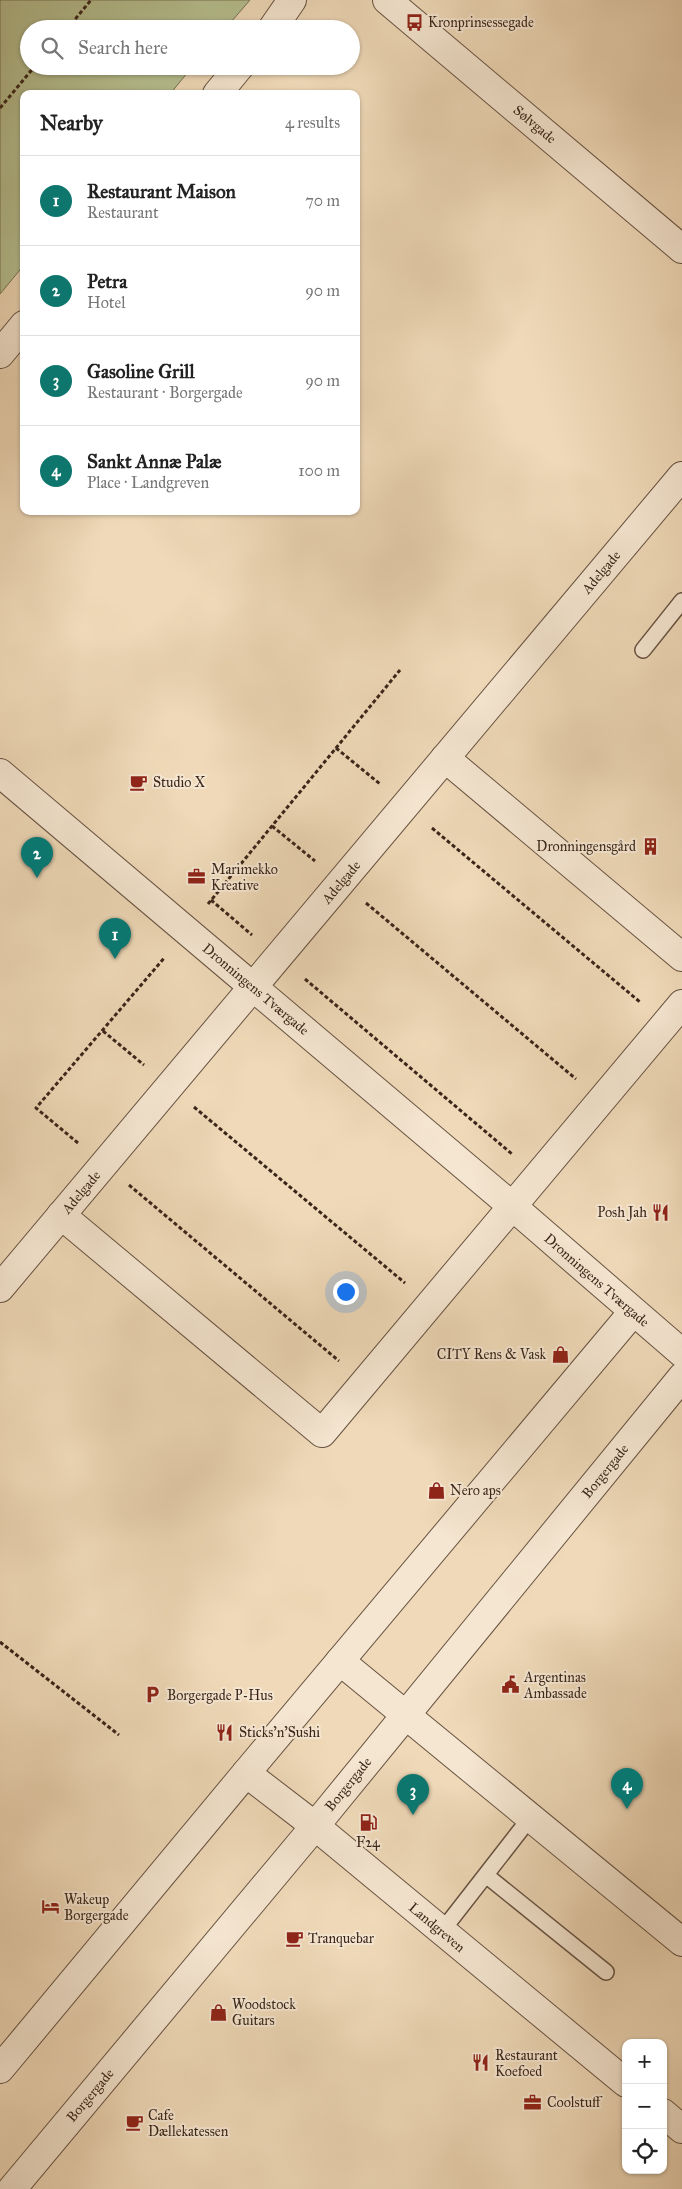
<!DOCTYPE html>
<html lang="en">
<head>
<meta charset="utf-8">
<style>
	:root { --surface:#fff; --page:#f2f2f2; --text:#222; --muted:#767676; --line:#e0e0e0; --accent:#0f766e }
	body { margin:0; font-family:"IM FELL Great Primer",serif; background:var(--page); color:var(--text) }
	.controls { position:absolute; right:15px; bottom:15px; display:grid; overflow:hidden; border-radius:10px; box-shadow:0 1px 4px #0004 }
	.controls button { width:45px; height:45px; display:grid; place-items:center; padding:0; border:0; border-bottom:1px solid var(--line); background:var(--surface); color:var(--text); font:25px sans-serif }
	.you { position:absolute; left:345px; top:1291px; width:18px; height:18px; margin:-12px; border:4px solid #fff; border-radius:50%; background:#1a73e8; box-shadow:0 0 0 8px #1a73e833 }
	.badge { display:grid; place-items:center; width:32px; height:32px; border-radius:50%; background:var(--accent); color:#fff; font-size:16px; font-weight:700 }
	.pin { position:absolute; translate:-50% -41px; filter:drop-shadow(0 1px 2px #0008) }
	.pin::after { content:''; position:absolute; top:26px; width:18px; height:15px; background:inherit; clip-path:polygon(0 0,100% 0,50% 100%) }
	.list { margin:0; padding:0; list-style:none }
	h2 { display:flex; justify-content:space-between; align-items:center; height:65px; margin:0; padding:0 20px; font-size:21px }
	h2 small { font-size:16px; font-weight:400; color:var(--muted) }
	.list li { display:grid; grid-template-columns:32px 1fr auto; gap:15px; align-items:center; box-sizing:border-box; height:90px; padding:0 20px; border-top:1px solid var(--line) }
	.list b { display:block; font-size:19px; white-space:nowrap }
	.list p { margin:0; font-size:16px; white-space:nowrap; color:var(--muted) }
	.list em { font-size:16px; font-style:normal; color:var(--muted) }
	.icon { flex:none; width:28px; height:28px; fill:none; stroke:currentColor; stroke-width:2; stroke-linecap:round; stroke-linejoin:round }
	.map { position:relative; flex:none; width:682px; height:2189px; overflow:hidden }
	.search { position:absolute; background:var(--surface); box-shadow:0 1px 4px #0004; left:20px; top:20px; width:340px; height:55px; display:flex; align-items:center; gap:12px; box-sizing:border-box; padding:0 18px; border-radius:28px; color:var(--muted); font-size:19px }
	.panel { position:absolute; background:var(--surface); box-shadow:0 1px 4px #0004; left:20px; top:90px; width:340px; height:425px; border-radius:10px }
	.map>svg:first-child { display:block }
	.green { fill:#b6c091; stroke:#787256 }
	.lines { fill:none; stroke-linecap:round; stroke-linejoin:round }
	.lane-casing { stroke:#675242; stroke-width:18 }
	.street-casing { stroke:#675242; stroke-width:30 }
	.path { stroke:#3a251a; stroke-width:3; stroke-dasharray:4 2.5; stroke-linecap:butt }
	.lane { stroke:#f5e6d1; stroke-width:15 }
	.street { stroke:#f5e6d1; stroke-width:28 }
	.labels { text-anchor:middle; stroke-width:4; stroke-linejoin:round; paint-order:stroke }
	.poi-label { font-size:14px; fill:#3a251a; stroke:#f5e6d1; text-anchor:start }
	.street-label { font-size:14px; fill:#3a251a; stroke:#f5e6d1 }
</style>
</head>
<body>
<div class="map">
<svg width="682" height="2189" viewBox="0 0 682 2189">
	<rect width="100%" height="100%" fill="#efd9b8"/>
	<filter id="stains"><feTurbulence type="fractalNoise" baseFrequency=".004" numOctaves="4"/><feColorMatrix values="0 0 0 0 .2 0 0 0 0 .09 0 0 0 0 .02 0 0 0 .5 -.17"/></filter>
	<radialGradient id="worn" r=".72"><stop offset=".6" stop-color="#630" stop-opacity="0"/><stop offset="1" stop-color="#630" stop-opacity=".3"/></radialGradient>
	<path class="green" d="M0 0H250L225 29H29V66H193L170 94H24V265L0 294Z"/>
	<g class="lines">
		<defs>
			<g id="lane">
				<path d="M643 650 682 601"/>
				<path d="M487 1876 606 1972"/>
				<path d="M442 1931 530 1818"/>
			</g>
			<g id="street">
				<path d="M387 0 682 249"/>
				<path d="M272 29 292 0"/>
				<path d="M217 94 240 66"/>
				<path d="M0 354 24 325"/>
				<path d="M445 758 682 957"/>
				<path d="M0 773 512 1206 682 1353"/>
				<path d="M61 1215 322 1433 682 1004"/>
				<path d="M0 1288 682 476"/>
				<path d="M340 1661 682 1942"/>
				<path d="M246 1773 315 1826 626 2083"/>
				<path d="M0 2069 246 1773 633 1312"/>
				<path d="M663 2113 682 2129"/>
				<path d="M12 2189 315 1826 682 1377"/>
			</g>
		</defs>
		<use href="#lane" class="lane-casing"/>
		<use href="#street" class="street-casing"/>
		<g class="path">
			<path d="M67 29 91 0"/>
			<path d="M0 108 35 66"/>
			<path d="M336 748 380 784"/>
			<path d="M272 826 315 861"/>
			<path d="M432 828 640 1002"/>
			<path d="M211 900 252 935"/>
			<path d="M366 903 576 1079"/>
			<path d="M208 904 400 670"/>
			<path d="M305 979 512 1154"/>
			<path d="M103 1031 144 1065"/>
			<path d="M194 1107 405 1283"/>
			<path d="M78 1143 36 1108 165 957"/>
			<path d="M129 1185 339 1361"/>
			<path d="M0 1642 119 1735"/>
		</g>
		<use href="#lane" class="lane"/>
		<use href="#street" class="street"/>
	</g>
	<defs>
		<symbol id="bus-bare" viewBox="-9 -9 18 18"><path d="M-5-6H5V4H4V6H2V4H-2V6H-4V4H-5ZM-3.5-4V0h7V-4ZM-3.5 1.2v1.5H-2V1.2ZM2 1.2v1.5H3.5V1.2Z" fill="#8f2418" stroke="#f5e6d1" stroke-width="2.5" paint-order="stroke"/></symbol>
		<symbol id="cafe-bare" viewBox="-9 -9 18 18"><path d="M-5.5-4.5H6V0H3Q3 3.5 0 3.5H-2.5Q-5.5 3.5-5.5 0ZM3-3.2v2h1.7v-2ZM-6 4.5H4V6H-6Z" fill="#8f2418" stroke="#f5e6d1" stroke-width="2.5" paint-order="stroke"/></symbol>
		<symbol id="building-bare" viewBox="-9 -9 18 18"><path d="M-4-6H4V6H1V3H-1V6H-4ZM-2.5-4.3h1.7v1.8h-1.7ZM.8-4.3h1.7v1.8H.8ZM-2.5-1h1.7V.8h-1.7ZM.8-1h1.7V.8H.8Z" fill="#8f2418" stroke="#f5e6d1" stroke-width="2.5" paint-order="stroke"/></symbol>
		<symbol id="office-bare" viewBox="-9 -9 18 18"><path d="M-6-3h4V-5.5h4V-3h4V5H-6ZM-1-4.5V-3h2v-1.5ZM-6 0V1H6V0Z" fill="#8f2418" stroke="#f5e6d1" stroke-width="2.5" paint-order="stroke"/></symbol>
		<symbol id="restaurant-bare" viewBox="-9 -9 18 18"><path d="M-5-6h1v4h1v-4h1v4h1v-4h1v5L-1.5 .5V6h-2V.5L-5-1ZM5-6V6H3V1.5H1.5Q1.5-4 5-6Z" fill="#8f2418" stroke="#f5e6d1" stroke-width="2.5" paint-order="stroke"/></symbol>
		<symbol id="shop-bare" viewBox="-9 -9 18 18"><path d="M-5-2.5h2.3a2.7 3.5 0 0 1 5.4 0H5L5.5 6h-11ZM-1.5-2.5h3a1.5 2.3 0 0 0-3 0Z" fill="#8f2418" stroke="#f5e6d1" stroke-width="2.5" paint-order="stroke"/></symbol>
		<symbol id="civic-bare" viewBox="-9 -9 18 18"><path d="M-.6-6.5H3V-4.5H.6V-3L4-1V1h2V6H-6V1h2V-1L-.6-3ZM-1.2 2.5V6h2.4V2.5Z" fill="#8f2418" stroke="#f5e6d1" stroke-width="2.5" paint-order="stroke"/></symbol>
		<symbol id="parking-bare" viewBox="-9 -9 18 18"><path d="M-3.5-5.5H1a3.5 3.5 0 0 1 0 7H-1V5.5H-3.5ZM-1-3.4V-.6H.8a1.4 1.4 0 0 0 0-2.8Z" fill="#8f2418" stroke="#f5e6d1" stroke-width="2.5" paint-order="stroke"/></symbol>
		<symbol id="fuel-bare" viewBox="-9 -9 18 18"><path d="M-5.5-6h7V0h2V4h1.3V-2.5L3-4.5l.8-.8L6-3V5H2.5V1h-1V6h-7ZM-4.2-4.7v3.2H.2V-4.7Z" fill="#8f2418" stroke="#f5e6d1" stroke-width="2.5" paint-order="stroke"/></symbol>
		<symbol id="hotel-bare" viewBox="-9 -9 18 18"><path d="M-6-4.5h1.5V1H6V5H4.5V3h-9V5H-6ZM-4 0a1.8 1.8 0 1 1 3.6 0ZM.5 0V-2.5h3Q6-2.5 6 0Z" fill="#8f2418" stroke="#f5e6d1" stroke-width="2.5" paint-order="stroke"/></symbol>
	</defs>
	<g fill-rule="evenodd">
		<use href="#bus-bare" x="402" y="10" width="25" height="25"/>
		<use href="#cafe-bare" x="126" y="770" width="25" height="25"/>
		<use href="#building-bare" x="638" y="834" width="25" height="25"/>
		<use href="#office-bare" x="184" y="864" width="25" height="25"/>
		<use href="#restaurant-bare" x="648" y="1200" width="25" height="25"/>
		<use href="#shop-bare" x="548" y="1342" width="25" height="25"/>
		<use href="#shop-bare" x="424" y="1478" width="25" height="25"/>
		<use href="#civic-bare" x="498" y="1672" width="25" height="25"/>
		<use href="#parking-bare" x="140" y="1682" width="25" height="25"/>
		<use href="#restaurant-bare" x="212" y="1720" width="25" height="25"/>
		<use href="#fuel-bare" x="356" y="1810" width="25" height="25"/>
		<use href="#hotel-bare" x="38" y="1894" width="25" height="25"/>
		<use href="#cafe-bare" x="282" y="1926" width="25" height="25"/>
		<use href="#shop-bare" x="206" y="2000" width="25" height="25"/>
		<use href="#restaurant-bare" x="468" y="2050" width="25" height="25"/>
		<use href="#office-bare" x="520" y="2090" width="25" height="25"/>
		<use href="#cafe-bare" x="122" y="2110" width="25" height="25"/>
	</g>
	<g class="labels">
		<g class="poi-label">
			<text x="428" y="27">Kronprinsessegade</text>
			<text x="153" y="787">Studio X</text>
			<text x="636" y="851" text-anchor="end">Dronningensgård</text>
			<text x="211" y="874">Marimekko<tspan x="211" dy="16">Kreative</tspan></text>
			<text x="647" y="1217" text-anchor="end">Posh Jah</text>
			<text x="546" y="1359" text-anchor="end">CITY Rens &amp; Vask</text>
			<text x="450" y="1495">Nero aps</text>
			<text x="524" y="1682">Argentinas<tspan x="524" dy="16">Ambassade</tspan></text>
			<text x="167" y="1700">Borgergade P-Hus</text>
			<text x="239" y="1737">Sticks'n'Sushi</text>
			<text x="368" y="1847" text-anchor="middle">F24</text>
			<text x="64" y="1904">Wakeup<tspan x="64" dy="16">Borgergade</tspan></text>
			<text x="308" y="1943">Tranquebar</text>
			<text x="232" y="2009">Woodstock<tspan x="232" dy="16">Guitars</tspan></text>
			<text x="495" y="2060">Restaurant<tspan x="495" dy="16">Koefoed</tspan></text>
			<text x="547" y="2107">Coolstuff</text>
			<text x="148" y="2120">Cafe<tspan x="148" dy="16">Dællekatessen</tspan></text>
		</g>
		<g class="street-label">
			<text transform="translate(535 124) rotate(40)" y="5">Sølvgade</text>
			<text transform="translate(601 572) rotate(-50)" y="5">Adelgade</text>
			<text transform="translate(341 882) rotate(-50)" y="5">Adelgade</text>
			<text transform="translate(256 989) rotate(40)" y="5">Dronningens Tværgade</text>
			<text transform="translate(81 1192) rotate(-50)" y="5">Adelgade</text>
			<text transform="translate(597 1280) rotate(41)" y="5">Dronningens Tværgade</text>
			<text transform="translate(605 1471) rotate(-51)" y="5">Borgergade</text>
			<text transform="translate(348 1784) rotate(-51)" y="5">Borgergade</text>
			<text transform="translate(437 1927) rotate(40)" y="5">Landgreven</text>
			<text transform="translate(90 2095) rotate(-50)" y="5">Borgergade</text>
		</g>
	</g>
	<rect width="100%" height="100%" filter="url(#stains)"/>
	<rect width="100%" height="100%" fill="url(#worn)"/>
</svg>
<div class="controls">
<button>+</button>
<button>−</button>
<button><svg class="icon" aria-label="locate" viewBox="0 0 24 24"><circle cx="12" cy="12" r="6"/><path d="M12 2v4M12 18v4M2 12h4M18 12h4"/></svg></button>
</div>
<div class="you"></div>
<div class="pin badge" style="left:115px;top:959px">1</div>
<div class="pin badge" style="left:37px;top:878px">2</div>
<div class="pin badge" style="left:413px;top:1815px">3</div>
<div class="pin badge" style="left:627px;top:1809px">4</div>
<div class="search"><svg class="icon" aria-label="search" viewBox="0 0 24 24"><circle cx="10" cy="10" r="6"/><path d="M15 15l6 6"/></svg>Search here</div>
<section class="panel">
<h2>Nearby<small>4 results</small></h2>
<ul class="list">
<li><span class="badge">1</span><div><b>Restaurant Maison</b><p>Restaurant</p></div><em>70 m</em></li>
<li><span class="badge">2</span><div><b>Petra</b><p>Hotel</p></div><em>90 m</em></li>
<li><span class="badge">3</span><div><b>Gasoline Grill</b><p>Restaurant · Borgergade</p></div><em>90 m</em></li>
<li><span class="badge">4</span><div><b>Sankt Annæ Palæ</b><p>Place · Landgreven</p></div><em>100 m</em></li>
</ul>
</section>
</div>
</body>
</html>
